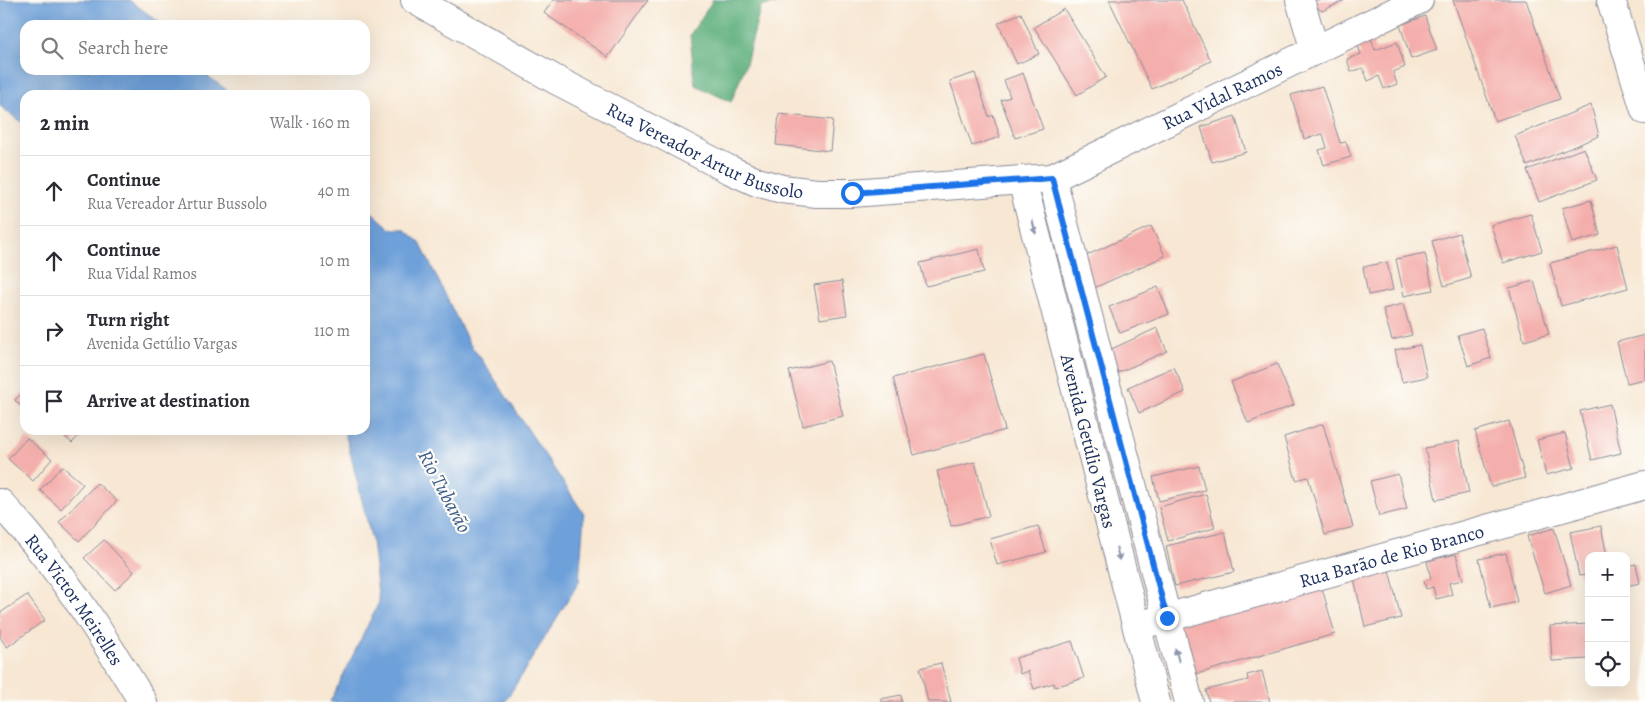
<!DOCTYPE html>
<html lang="en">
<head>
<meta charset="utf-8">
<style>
	:root { --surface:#fff; --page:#f7f7f7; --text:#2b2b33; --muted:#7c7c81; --line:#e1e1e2 }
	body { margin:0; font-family:Alegreya,serif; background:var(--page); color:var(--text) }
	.controls { position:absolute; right:15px; bottom:15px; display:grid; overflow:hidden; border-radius:10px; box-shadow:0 5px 20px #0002 }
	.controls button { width:45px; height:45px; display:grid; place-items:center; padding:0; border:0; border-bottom:1px solid var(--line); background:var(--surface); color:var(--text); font:25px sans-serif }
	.stop { position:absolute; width:15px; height:15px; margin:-11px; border:4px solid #1a73e8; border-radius:50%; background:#fff }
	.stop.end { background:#1a73e8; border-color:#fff; box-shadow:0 1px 5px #0008 }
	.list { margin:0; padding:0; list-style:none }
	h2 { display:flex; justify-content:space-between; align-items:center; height:65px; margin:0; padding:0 20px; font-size:21px }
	h2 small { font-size:16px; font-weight:400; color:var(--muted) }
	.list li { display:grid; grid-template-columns:32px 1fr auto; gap:15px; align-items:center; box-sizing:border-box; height:70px; padding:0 20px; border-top:1px solid var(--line) }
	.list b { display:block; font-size:19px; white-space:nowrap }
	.list p { margin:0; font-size:16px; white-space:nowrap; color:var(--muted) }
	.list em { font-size:16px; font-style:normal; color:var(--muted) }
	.icon { flex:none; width:28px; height:28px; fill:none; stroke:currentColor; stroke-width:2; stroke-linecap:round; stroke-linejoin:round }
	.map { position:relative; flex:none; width:1645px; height:702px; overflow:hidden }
	.search { position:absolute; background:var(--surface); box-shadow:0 5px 20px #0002; left:20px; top:20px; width:350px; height:55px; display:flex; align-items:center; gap:12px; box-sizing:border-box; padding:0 18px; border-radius:15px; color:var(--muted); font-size:19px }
	.panel { position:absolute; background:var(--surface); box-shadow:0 5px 20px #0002; left:20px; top:90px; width:350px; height:345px; border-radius:15px }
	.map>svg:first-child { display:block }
	.forest { fill:#5cae7c; stroke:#3c6e6d }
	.water { fill:#6ea0d9; stroke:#44689c }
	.building { fill:#f4afac }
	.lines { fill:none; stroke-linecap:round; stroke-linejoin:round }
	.street-casing { stroke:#898b98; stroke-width:30 }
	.secondary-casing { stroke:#898b98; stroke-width:30 }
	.street { stroke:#fff; stroke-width:28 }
	.secondary { stroke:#fff; stroke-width:28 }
	.oneway { fill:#8d97ae }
	.route { stroke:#1a73e8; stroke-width:6 }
	.labels { text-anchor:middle; stroke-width:4.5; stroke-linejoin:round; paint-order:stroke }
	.street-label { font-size:19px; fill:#1b2f5e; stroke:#fdfcf7 }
	.water-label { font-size:20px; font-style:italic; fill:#3c5c8f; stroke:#fdfcf7 }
</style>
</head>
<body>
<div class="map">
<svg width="1645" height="702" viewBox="0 0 1645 702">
	<rect width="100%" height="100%" fill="#fdfcf7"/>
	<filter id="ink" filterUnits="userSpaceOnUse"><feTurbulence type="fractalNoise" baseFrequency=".02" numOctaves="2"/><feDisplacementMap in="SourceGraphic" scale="10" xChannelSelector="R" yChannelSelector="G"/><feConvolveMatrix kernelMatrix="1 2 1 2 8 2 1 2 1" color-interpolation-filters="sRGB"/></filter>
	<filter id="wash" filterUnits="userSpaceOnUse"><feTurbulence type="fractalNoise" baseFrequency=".0096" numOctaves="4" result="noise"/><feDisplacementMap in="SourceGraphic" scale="20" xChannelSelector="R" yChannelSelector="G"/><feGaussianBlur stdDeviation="1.12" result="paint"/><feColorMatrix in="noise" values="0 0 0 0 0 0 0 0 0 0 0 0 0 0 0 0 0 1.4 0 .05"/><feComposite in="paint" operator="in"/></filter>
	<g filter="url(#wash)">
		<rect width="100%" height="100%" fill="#f7e7d3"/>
		<path class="forest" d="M713 0H799L761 6 745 67 731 102 695 85 690 35Z"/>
		<g class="water">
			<path d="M0 0H129L163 25H25V70H199L234 95H25V125L0 106Z"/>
			<path d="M365 206 391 229H404L420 243 469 343 482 360 584 514 579 582 505 702H330L379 602 372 541 347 440 343 430H365Z"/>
		</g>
		<g id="blocks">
			<g class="building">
				<path d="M553 0H648L608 57 544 13Z"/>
				<path d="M1109 0H1182L1211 61 1152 89Z"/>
				<path d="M1312 0H1345L1322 11 1314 5Z"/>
				<path d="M1453 0H1526L1560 99 1495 121Z"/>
				<path d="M1064 9 1106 77 1077 95 1034 27Z"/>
				<path d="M1021 13 1039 54 1017 64 998 23Z"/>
				<path d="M1425 16 1437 50 1411 59 1400 25Z"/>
				<path d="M1371 38 1375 50 1397 42 1405 67 1393 72 1397 84 1384 89 1379 76 1368 81 1363 68 1351 72 1347 59 1361 54 1357 43Z"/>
				<path d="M975 73 989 117 993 115 1000 137 972 146 950 81Z"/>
				<path d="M1023 73 1043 129 1015 138 1001 100 1010 97 1004 80Z"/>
				<path d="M1322 86 1340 143 1346 142 1351 157 1324 165 1319 150 1327 148 1323 134 1304 139 1291 95Z"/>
				<path d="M1591 105 1599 136 1527 166 1515 136Z"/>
				<path d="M779 114 833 120 830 151 776 145Z"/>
				<path d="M1235 116 1246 152 1212 162 1201 127Z"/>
				<path d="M1584 148 1597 180 1539 202 1527 170Z"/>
				<path d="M1591 200 1600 235 1572 243 1562 208Z"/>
				<path d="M1531 214 1542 251 1503 263 1491 225Z"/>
				<path d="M1151 226 1165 256 1094 288 1081 258Z"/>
				<path d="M1459 233 1471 278 1444 286 1432 241Z"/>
				<path d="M1617 245 1628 288 1561 306 1550 263Z"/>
				<path d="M979 249 984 272 926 286 920 263Z"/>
				<path d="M1425 253 1433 290 1404 296 1396 259Z"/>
				<path d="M1387 262 1393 290 1368 295 1363 267Z"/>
				<path d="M842 281 847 315 820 319 814 285Z"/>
				<path d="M1534 281 1549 334 1524 341 1509 288Z"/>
				<path d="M1158 287 1169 314 1120 333 1109 307Z"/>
				<path d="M1403 304 1412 335 1392 340 1383 309Z"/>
				<path d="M1157 328 1167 351 1115 374 1105 352Z"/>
				<path d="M1482 328 1491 358 1468 366 1458 335Z"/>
				<path d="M1645 335V379L1627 383 1617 342Z"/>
				<path d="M1420 345 1427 377 1402 382 1395 350Z"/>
				<path d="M984 354 1005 430 914 455 893 378Z"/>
				<path d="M829 361 843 416 803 426 789 371Z"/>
				<path d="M1277 364 1294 405 1248 423 1231 382Z"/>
				<path d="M1174 367 1185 392 1139 413 1128 387Z"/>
				<path d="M25 390V411L15 400Z"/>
				<path d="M1610 404 1621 453 1592 460 1580 411Z"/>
				<path d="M1509 421 1525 478 1491 487 1475 431Z"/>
				<path d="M1323 424 1353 527 1325 535 1308 477 1296 480 1284 437Z"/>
				<path d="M57 430H84L72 443Z"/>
				<path d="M1565 433 1574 468 1546 475 1537 440Z"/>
				<path d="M27 438 52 459 33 481 8 459Z"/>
				<path d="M1459 441 1469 493 1436 500 1425 448Z"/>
				<path d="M975 462 989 516 951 526 937 471Z"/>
				<path d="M62 466 83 484 61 509 40 490Z"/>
				<path d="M1199 466 1205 490 1159 501 1153 477Z"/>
				<path d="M1398 474 1407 509 1379 516 1370 481Z"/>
				<path d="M97 483 117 501 79 541 59 522Z"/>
				<path d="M1206 494 1215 528 1168 541 1159 507Z"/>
				<path d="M1038 526 1046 552 997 565 990 539Z"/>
				<path d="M1601 526 1607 556H1589L1588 583 1586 575 1579 576 1570 532Z"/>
				<path d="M1554 528 1571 585 1545 593 1527 536Z"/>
				<path d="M1225 532 1234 572 1175 586 1166 546Z"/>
				<path d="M104 540 134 572 115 590 84 558Z"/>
				<path d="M1506 553 1517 602 1491 608 1479 559Z"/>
				<path d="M1456 554 1463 580 1449 583 1452 595 1436 599 1433 587 1426 589 1424 581 1431 579 1427 561Z"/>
				<path d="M1636 564 1640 583 1626 586V566Z"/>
				<path d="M1389 570 1401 618 1365 627 1354 578Z"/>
				<path d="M1320 581 1335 634 1190 676 1174 623Z"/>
				<path d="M27 595 45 620 7 647 0 637V613Z"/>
				<path d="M1589 624V659L1552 661 1550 626Z"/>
				<path d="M1072 641 1084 678 1055 687 1054 683 1034 689 1028 671 1020 674 1016 658Z"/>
				<path d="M941 663 951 702H928L920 668Z"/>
				<path d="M1262 671 1270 702H1209L1206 690 1248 680 1247 675Z"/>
				<path d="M901 695 902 702H881V699Z"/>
			</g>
		</g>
	</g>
	<g filter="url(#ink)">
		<use href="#blocks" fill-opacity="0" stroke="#898b98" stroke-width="1"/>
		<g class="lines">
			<defs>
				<g id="street">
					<path id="s1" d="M415 0 556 80 728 169 757 182 782 189 817 193H852L1022 180"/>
					<path d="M1300 0 1315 51"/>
					<path id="s2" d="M0 503C57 563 100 632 143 702"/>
					<path id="s3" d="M1137 626 1645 485"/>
				</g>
				<g id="secondary">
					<path d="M1611 0 1645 110"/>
					<path d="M1052 178 1189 702"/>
					<path id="s4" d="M1156 702 1022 180 1052 178 1419 0"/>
				</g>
			</defs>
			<use href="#street" class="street-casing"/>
			<use href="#secondary" class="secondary-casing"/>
			<use href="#street" class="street"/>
			<use href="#secondary" class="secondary"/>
		</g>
		<defs><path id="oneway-solid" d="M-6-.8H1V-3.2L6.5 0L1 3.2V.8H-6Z" transform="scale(1.25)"/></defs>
		<g class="oneway">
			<use href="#oneway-solid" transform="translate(1034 227) rotate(76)"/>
			<use href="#oneway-solid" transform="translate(1118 554) rotate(76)"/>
			<use href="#oneway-solid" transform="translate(1177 655) rotate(-105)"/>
		</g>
	</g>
	<g class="lines" filter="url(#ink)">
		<path class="route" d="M852 193 1052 178 1167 618"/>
	</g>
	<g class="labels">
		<g class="street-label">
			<text dy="7" stroke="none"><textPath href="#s4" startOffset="758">Rua Vidal Ramos</textPath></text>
			<text dy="7" stroke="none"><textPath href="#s1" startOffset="328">Rua Vereador Artur Bussolo</textPath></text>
			<text transform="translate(1089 441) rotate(76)" y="7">Avenida Getúlio Vargas</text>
			<text dy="7" stroke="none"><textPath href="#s3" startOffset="264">Rua Barão de Rio Branco</textPath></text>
			<text dy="7" stroke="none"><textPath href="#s2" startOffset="122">Rua Victor Meirelles</textPath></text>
		</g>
		<g class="water-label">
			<text transform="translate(445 491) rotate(62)" y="7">Rio Tubarão</text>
		</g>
	</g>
</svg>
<div class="controls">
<button>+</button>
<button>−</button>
<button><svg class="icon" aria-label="locate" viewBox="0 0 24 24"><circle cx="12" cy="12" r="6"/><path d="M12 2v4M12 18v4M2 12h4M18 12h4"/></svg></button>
</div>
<div class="stop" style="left:852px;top:193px"></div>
<div class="stop end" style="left:1167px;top:618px"></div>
<div class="search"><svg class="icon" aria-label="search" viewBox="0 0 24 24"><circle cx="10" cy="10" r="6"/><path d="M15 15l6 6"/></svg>Search here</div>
<section class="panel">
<h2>2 min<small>Walk · 160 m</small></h2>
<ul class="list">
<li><svg class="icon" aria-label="ahead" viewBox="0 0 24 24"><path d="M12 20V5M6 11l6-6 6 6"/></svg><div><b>Continue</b><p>Rua Vereador Artur Bussolo</p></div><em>40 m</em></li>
<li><svg class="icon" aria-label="ahead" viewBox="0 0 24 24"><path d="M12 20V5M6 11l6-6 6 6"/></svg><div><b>Continue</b><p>Rua Vidal Ramos</p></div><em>10 m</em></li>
<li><svg class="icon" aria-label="right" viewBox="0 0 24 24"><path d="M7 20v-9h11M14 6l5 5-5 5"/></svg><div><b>Turn right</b><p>Avenida Getúlio Vargas</p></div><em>110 m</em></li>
<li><svg class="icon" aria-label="arrive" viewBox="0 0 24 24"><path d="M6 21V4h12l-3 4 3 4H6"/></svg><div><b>Arrive at destination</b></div></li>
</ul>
</section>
</div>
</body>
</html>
